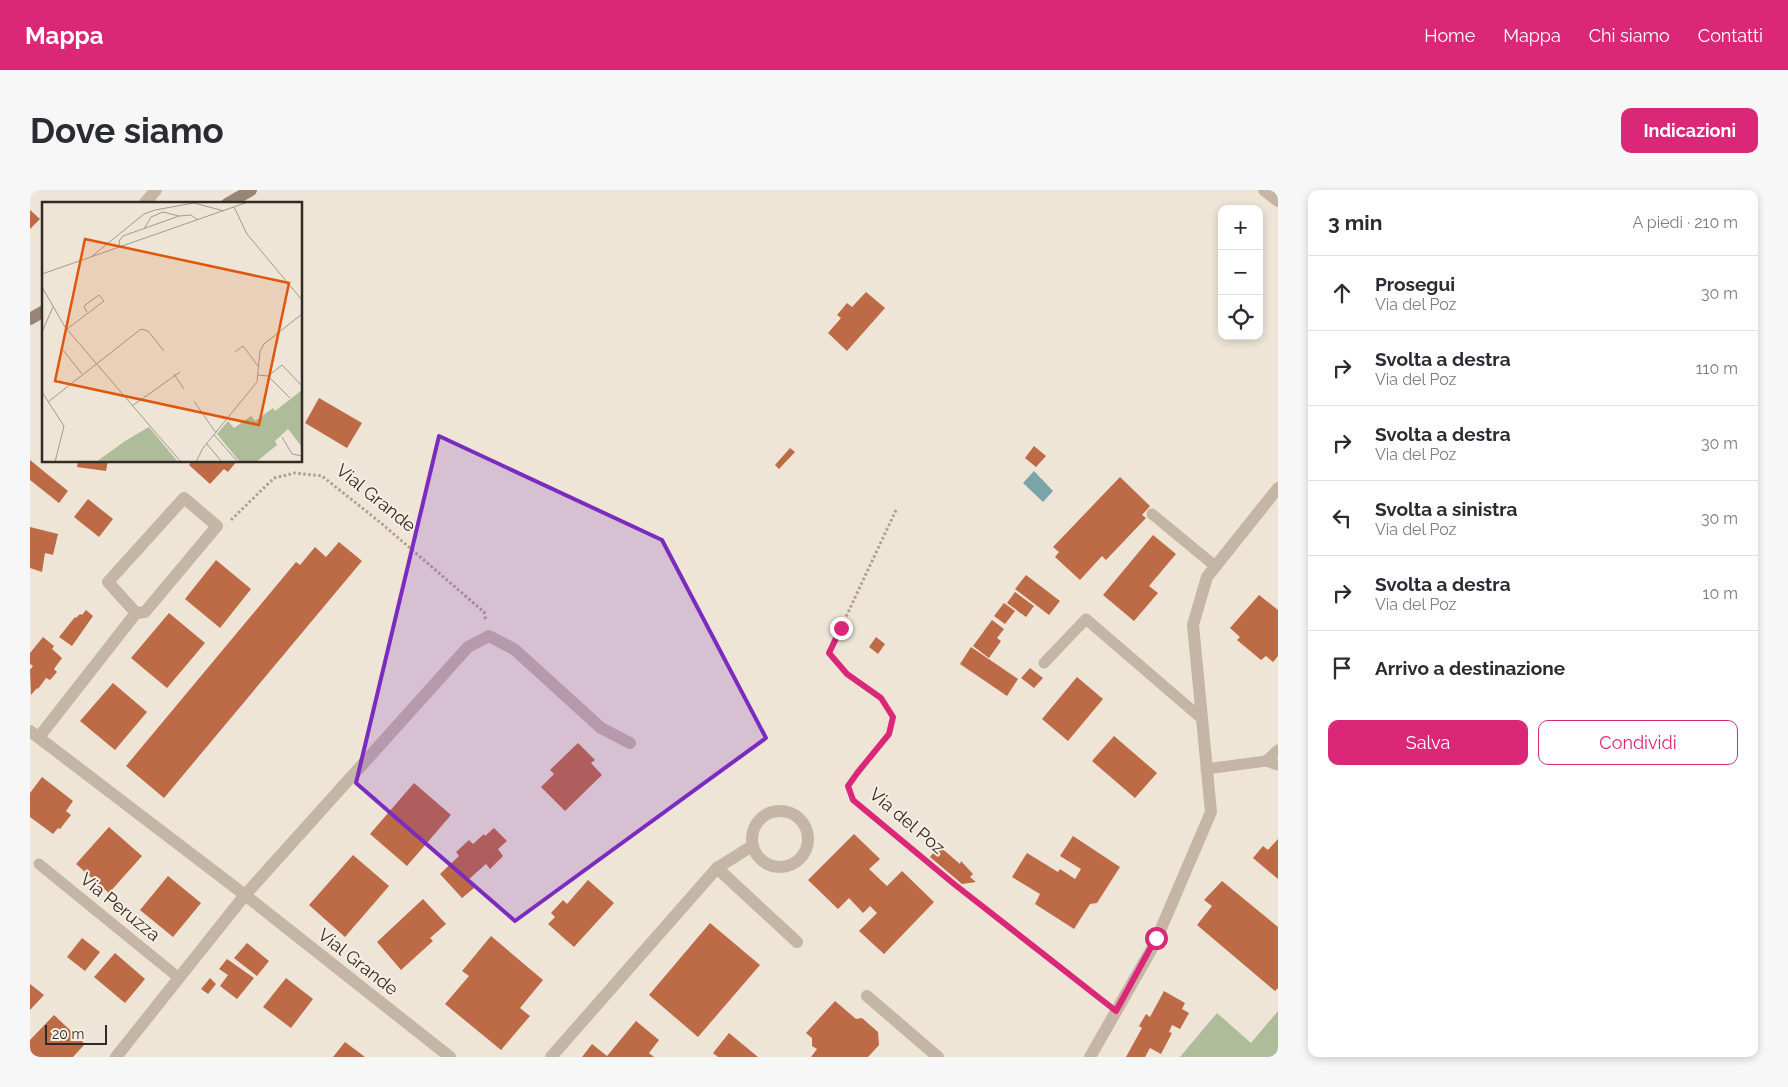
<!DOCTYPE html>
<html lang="it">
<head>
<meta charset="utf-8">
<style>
	:root { --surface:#fff; --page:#f7f7f7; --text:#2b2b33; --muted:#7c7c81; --line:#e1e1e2; --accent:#db2777 }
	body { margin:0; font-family:Raleway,sans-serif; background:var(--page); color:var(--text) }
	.controls { position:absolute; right:15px; top:15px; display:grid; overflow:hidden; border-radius:10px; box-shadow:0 2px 8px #0003 }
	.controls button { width:45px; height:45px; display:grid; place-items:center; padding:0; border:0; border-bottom:1px solid var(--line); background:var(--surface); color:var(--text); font:25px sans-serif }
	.scale { position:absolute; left:15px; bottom:12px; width:62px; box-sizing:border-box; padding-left:5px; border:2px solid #312a25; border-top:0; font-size:14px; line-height:18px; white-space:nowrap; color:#312a25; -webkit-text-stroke:4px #f7efe3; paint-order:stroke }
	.stop { position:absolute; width:15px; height:15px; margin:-11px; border:4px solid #db2777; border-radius:50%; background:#fff }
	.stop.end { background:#db2777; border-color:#fff; box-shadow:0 1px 5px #0008 }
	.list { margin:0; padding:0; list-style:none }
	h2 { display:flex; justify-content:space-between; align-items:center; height:65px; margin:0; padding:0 20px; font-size:21px }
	h2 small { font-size:16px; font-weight:400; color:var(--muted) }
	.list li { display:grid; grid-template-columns:32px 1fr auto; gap:15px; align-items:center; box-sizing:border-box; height:75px; padding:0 20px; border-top:1px solid var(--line) }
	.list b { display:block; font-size:19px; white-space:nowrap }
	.list p { margin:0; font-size:16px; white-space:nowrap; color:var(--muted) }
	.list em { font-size:16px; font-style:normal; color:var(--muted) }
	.actions { display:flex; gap:10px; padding:15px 20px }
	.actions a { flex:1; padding:11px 0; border:1px solid var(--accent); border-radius:10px; text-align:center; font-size:18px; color:var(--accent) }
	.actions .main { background:var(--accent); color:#fff }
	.icon { flex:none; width:28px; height:28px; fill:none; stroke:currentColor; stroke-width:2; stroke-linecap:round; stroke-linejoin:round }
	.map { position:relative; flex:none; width:1248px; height:867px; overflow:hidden; border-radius:10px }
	header { display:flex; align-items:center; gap:30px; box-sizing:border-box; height:70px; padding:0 25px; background:var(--accent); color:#fff }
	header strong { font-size:24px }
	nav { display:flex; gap:28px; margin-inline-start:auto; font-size:18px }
	.intro { display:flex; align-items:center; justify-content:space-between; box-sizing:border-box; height:120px; padding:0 30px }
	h1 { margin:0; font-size:35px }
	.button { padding:12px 22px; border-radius:10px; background:var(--accent); color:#fff; font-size:18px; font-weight:700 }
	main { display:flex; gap:30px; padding:0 30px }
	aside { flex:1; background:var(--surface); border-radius:10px; box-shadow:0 2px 8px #0003 }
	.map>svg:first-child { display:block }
	.green { fill:#aebc99 }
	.water { fill:#79a5a9 }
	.building { fill:#bd6a47 }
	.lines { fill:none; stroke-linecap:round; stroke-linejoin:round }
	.path { stroke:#b19f8f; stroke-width:3; stroke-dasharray:2.5 2.5; stroke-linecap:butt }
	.lane { stroke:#c5b5a5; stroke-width:11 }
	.street { stroke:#c5b5a5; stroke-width:12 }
	.secondary { stroke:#988576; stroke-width:12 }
	.route { stroke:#db2777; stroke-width:6 }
	.marked { fill:#7b2cbf; fill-opacity:0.2; stroke:#7b2cbf; stroke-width:4; stroke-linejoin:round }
	.labels { text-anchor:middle; stroke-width:4; stroke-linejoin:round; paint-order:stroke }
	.street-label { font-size:18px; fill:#312a25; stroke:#f7efe3 }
	.inset-road { fill:none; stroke:#a29a90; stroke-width:1 }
	.view { fill:#df570d; fill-opacity:0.15; stroke:#df570d; stroke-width:2.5 }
	.inset-edge { fill:none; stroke:#312a25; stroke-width:2.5 }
</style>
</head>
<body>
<header>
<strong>Mappa</strong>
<nav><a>Home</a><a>Mappa</a><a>Chi siamo</a><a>Contatti</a></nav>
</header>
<div class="intro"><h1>Dove siamo</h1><a class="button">Indicazioni</a></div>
<main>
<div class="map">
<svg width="1248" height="867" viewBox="0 0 1248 867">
	<rect width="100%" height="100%" fill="#eee5d7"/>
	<path class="green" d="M1248 821V867H1150L1187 823 1221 853Z"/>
	<path class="water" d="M1004 281 1023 301 1013 312 993 293Z"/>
	<g class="building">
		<path d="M0 20 10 29 0 39Z"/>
		<path d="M836 102 855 118 817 161 798 143 811 128 807 125 817 113 822 117Z"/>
		<path d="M289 208 332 233 317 258 275 233Z"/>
		<path d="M1004 256 1016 266 1006 277 995 268Z"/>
		<path d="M760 258 765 262 749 279 745 275Z"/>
		<path d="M0 270 38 301 29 313 0 290Z"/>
		<path d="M48 271H78L76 281 47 277Z"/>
		<path d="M162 271H207L198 282 194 279 180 294 159 275Z"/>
		<path d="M1090 287 1120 316 1112 325 1116 328 1076 370 1072 366 1050 390 1025 367 1029 362 1023 357Z"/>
		<path d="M58 309 83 329 69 347 44 327Z"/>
		<path d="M0 337 28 344 23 365 15 363 12 382 0 378Z"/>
		<path d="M1123 345 1146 364 1119 396 1128 403 1104 431 1073 405Z"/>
		<path d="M309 352 332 371 134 608 96 576 266 372 270 375 285 357 296 367Z"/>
		<path d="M186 370 221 399 190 438 155 409Z"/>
		<path d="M996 385 1030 411 1019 425 985 399Z"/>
		<path d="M985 402 1004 416 996 427 977 413Z"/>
		<path d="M1229 405 1248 420V466L1243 472 1236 466 1231 470 1207 450 1210 447 1200 438Z"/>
		<path d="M974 413 985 421 975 434 964 426Z"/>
		<path d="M56 420 63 426 42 456 29 447 45 427 46 428 50 424 52 425Z"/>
		<path d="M139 423 175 453 137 498 101 468Z"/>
		<path d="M962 430 974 439 967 448 971 451 959 468 943 456Z"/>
		<path d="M13 447 24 456 22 459 32 468 24 479 27 482 20 490 16 488 8 499 7 498 1 505 0 480 3 476 0 474V463Z"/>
		<path d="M846 447 855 454 848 464 839 457Z"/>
		<path d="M941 457 988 489 977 506 930 474Z"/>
		<path d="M1000 478 1013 488 1004 498 991 488Z"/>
		<path d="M1047 487 1073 509 1038 551 1012 529Z"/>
		<path d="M83 493 117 522 85 560 50 531Z"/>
		<path d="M1084 546 1127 583 1105 608 1062 571Z"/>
		<path d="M548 553 565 570 561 573 572 585 535 621 511 597 524 584 520 580Z"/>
		<path d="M12 587 43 611 36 621 41 625 30 639 28 638 23 644 0 627V603Z"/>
		<path d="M384 593 421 625 377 676 340 644Z"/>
		<path d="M79 637 112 666 79 703 46 674Z"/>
		<path d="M464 638 477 651 468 659 473 666 460 679 456 674 438 690 444 698 432 708 410 684 429 666 426 662 439 650 443 654 454 644 455 646Z"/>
		<path d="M824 644 850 669 839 679 857 696 872 681 904 712 854 764 829 741 847 723 840 716 833 723 819 708 808 719 778 690Z"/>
		<path d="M1043 646 1090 677 1067 713 1060 714 1044 739 1005 714 1010 704 982 687 997 663 1028 682 1030 679 1045 689 1051 679 1030 666Z"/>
		<path d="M1248 649V689L1223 668 1233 656 1238 660Z"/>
		<path d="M909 656 930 674 931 671 943 684 940 687 946 692 932 694 900 667Z"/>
		<path d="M323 665 359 696 315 747 279 715Z"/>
		<path d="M138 686 171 713 143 747 110 720Z"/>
		<path d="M558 690 584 713 544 757 518 734 525 727 521 723 533 710 537 714Z"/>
		<path d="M1192 691 1248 737V798L1245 801 1167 735 1182 716 1174 710Z"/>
		<path d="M393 709 416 734 400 748 403 751 371 780 347 752Z"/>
		<path d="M680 733 730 775 668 847 619 805Z"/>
		<path d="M461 746 513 790 490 818 500 826 471 860 415 814 439 786 432 781Z"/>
		<path d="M52 748 70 762 55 781 37 767Z"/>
		<path d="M217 753 239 771 227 786 204 768Z"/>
		<path d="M85 763 115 789 95 813 64 787Z"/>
		<path d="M197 769 224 788 207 809 190 796 198 785 189 779Z"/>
		<path d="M180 788 186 794 178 804 171 799Z"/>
		<path d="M256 788 283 809 261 838 233 817Z"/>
		<path d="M0 794 14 805 0 820Z"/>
		<path d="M1134 801 1155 813 1152 819 1159 823 1150 839 1142 835 1139 842 1142 843 1131 864 1120 858 1115 867H1096L1112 838 1109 836 1116 824 1120 827Z"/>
		<path d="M805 811 826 829 832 828 848 842 849 855 838 867H781L787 859 782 856V848L776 843Z"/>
		<path d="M24 825 55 854 43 867H0V850Z"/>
		<path d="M606 831 629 850 619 863 624 867H552L562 854 577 866Z"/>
		<path d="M699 843 728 867H688L683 863Z"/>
		<path d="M315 852 335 867H303Z"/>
	</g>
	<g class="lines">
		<g class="path">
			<path d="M866 320 799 463 817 484 851 508 863 527 859 544 828 582 818 596 823 610 924 694 1074 811"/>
			<path d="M201 330 244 288 265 283 292 286 351 333 454 422 456 431"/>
		</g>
		<g class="lane">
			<path d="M1122 324 1185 376"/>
			<path d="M1014 473 1056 429 1171 528"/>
			<path d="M1236 571 1248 575"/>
			<path d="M1176 579 1236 571 1248 560"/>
			<path d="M9 674 149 788"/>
		</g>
		<g class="street">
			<path d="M1234 0 1248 11"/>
			<path d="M114 14 126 0"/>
			<path d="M0 541 215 705 420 867"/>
			<path d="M9 547 106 423 115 422 187 336 154 308 78 392 106 423"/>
			<circle cx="750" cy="649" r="28"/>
			<path d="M687 678 767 752"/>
			<path d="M837 806 908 867"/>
			<path d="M86 867 215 705 438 457 459 446 484 459 571 538 600 553"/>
			<path d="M521 867 687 678 722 656"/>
			<path d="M1060 867 1124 755 1181 622 1163 435 1177 387 1248 298"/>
		</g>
		<g class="secondary">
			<path d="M197 14 221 0"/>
			<path d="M0 129 14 121"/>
		</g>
	</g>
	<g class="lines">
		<path class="route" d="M811 438 799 463 817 484 851 508 863 527 859 544 828 582 818 596 823 610 924 694 1086 821 1126 748"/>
	</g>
	<path class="marked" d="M409 246 632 350 736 548 485 731 326 593Z"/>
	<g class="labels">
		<g class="street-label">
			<text transform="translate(346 308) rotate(39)" y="6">Vial Grande</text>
			<text transform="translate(877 631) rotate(40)" y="6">Via del Poz</text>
			<text transform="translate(90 717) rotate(39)" y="6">Via Peruzza</text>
			<text transform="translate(328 772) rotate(38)" y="6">Vial Grande</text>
		</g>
	</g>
	<g transform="translate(12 12)">
		<rect width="260" height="260" fill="#eee5d7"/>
		<path d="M260 188V245L246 227 233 239 235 243 214 260H198L175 232 186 219 192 226 209 214 213 219 231 206 233 209ZM107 225 136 260H54L83 239Z" fill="#aebc99"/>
		<path class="inset-road" d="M192 5 205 32 260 98M102 27 109 15 121 10 137 14M78 45 77 39 81 34 137 14 149 13 156 18M49 55 102 12 113 8 152 1 182 9M0 72 206 0M0 85 23 125 139 260M25 127 62 99 57 93 42 104 45 110M0 130 11 105M21 148 40 172M193 150 201 144 216 164M132 172 142 187M216 173 226 174 240 163 260 184M226 174 248 196M0 190 22 224 13 260M152 199 174 231M6 200 99 127 106 129 122 149M90 204 138 170M172 233 196 260M240 235 250 252 260 254M164 241 180 260M154 260 161 246 215 180 218 149 222 142 260 112"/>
		<path class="view" d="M43 37 247 81 217 223 13 179Z"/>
		<rect width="260" height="260" class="inset-edge"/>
	</g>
</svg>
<div class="controls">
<button>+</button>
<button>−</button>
<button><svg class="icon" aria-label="locate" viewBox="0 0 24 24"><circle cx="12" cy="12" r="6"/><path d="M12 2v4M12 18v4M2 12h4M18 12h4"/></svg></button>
</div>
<div class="scale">20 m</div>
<div class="stop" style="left:1126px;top:748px"></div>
<div class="stop end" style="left:811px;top:438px"></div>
</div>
<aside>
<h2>3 min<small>A piedi · 210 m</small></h2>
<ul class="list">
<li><svg class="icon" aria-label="ahead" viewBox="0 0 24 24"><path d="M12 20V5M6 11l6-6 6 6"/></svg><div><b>Prosegui</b><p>Via del Poz</p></div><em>30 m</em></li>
<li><svg class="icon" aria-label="right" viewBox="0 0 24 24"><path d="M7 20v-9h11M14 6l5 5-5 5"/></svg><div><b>Svolta a destra</b><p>Via del Poz</p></div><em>110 m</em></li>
<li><svg class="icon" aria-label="right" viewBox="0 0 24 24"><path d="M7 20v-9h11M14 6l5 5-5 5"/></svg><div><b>Svolta a destra</b><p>Via del Poz</p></div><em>30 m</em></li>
<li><svg class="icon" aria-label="left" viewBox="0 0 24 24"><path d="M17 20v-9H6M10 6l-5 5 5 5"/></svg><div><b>Svolta a sinistra</b><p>Via del Poz</p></div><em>30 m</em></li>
<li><svg class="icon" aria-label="right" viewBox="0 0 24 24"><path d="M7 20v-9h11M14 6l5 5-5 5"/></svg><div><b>Svolta a destra</b><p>Via del Poz</p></div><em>10 m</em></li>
<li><svg class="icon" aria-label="arrive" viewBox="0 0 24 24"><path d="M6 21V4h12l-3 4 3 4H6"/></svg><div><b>Arrivo a destinazione</b></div></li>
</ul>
<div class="actions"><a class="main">Salva</a><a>Condividi</a></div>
</aside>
</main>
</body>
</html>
